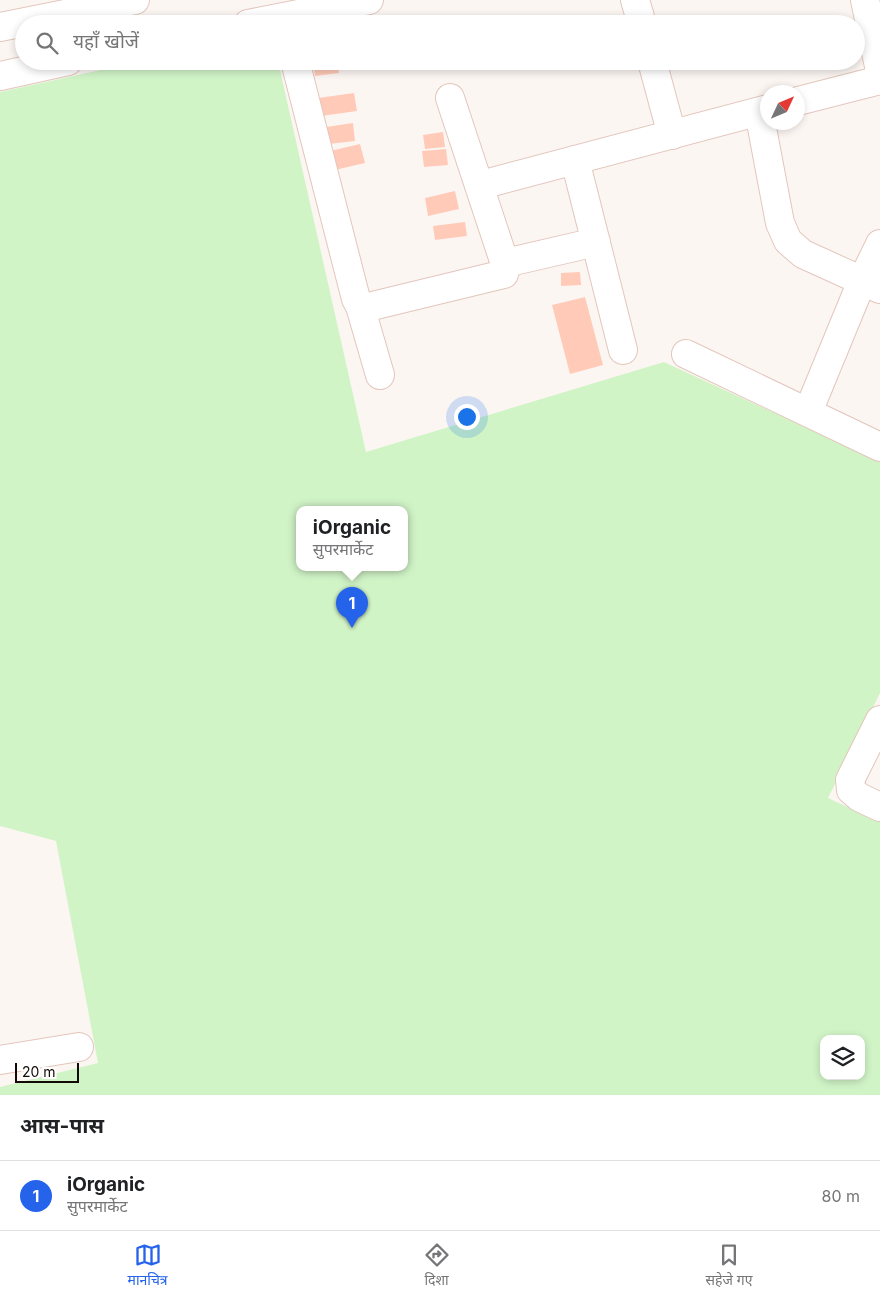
<!DOCTYPE html>
<html lang="hi">
<head>
<meta charset="utf-8">
<style>
	:root { --surface:#fff; --page:#f6f6f6; --text:#202124; --muted:#757577; --line:#e0e0e0; --accent:#2563eb }
	body { margin:0; font-family:Inter,"Noto Sans Devanagari",sans-serif; background:var(--page); color:var(--text) }
	.controls { position:absolute; right:15px; bottom:15px; display:grid; overflow:hidden; border-radius:10px; box-shadow:0 2px 8px #0003 }
	.controls button { width:45px; height:45px; display:grid; place-items:center; padding:0; border:0; border-bottom:1px solid var(--line); background:var(--surface); color:var(--text); font:25px sans-serif }
	.compass { position:absolute; left:760px; top:85px; width:45px; height:45px; border-radius:50%; background:var(--surface); box-shadow:0 2px 8px #0003; rotate:46deg }
	.scale { position:absolute; left:15px; bottom:12px; width:64px; box-sizing:border-box; padding-left:5px; border:2px solid #130a07; border-top:0; font-size:14px; line-height:18px; white-space:nowrap; color:#130a07; -webkit-text-stroke:4px #fff; paint-order:stroke }
	.you { position:absolute; left:466px; top:416px; width:18px; height:18px; margin:-12px; border:4px solid #fff; border-radius:50%; background:#1a73e8; box-shadow:0 0 0 8px #1a73e833 }
	.badge { display:grid; place-items:center; width:32px; height:32px; border-radius:50%; background:var(--accent); color:#fff; font-size:16px; font-weight:700 }
	.pin { position:absolute; translate:-50% -41px; filter:drop-shadow(0 1px 2px #0008) }
	.pin::after { content:''; position:absolute; top:26px; width:18px; height:15px; background:inherit; clip-path:polygon(0 0,100% 0,50% 100%) }
	.popup { position:absolute; left:296px; top:506px; width:112px; height:65px; box-sizing:border-box; display:grid; place-content:center; border-radius:10px; background:var(--surface); filter:drop-shadow(0 1px 4px #0005); font-size:16px; white-space:nowrap; color:var(--muted) }
	.popup b { font-size:19px; color:var(--text) }
	.popup::after { content:''; position:absolute; left:50%; top:100%; margin-left:-10px; border:10px solid transparent; border-top-color:var(--surface) }
	.list { margin:0; padding:0; list-style:none }
	h2 { display:flex; justify-content:space-between; align-items:center; height:65px; margin:0; padding:0 20px; font-size:21px }
	h2 small { font-size:16px; font-weight:400; color:var(--muted) }
	.list li { display:grid; grid-template-columns:32px 1fr auto; gap:15px; align-items:center; box-sizing:border-box; height:70px; padding:0 20px; border-top:1px solid var(--line) }
	.list b { display:block; font-size:19px; white-space:nowrap }
	.list p { margin:0; font-size:16px; white-space:nowrap; color:var(--muted) }
	.list em { font-size:16px; font-style:normal; color:var(--muted) }
	.icon { flex:none; width:28px; height:28px; fill:none; stroke:currentColor; stroke-width:2; stroke-linecap:round; stroke-linejoin:round }
	.map { position:relative; flex:none; width:880px; height:1095px; overflow:hidden }
	.search { position:absolute; background:var(--surface); box-shadow:0 2px 8px #0003; left:15px; right:15px; top:15px; height:55px; display:flex; align-items:center; gap:12px; box-sizing:border-box; padding:0 18px; border-radius:28px; color:var(--muted); font-size:19px }
	.sheet { height:135px; background:var(--surface) }
	nav { display:flex; justify-content:space-around; align-items:center; box-sizing:border-box; height:70px; border-top:1px solid var(--line); background:var(--surface); font-size:14px; color:var(--muted) }
	nav a { display:grid; justify-items:center; gap:2px }
	nav .on { color:var(--accent) }
	.map>svg:first-child { display:block }
	.green { fill:#d1f4c7; fill-rule:evenodd }
	.building { fill:#ffcbb8 }
	.lines { fill:none; stroke-linecap:round; stroke-linejoin:round }
	.minor-casing { stroke:#e3c6bc; stroke-width:30 }
	.major-casing { stroke:#e3c6bc; stroke-width:30 }
	.minor { stroke:#fff; stroke-width:28 }
	.major { stroke:#fff; stroke-width:28 }
</style>
</head>
<body>
<div class="map">
<svg width="880" height="1095" viewBox="0 0 880 1095">
	<rect width="100%" height="100%" fill="#fcf6f3"/>
	<path class="green" d="M142 61H278L366 452 664 362 880 462V693L828 798 880 822V1095H0V1087L98 1063 56 841 0 826V92ZM300 509H404V567H300ZM824 1039H861V1076H824Z"/>
	<g class="building">
		<path d="M313 61H337L339 73 315 76Z"/>
		<path d="M354 93 357 111 321 116 318 98Z"/>
		<path d="M353 123 355 141 329 144 326 127Z"/>
		<path d="M443 132 445 147 425 149 423 135Z"/>
		<path d="M360 144 365 163 335 170 330 151Z"/>
		<path d="M446 149 448 165 424 167 422 151Z"/>
		<path d="M455 191 459 209 428 216 425 198Z"/>
		<path d="M465 222 467 236 435 240 433 226Z"/>
		<path d="M580 272 581 285 561 286V273Z"/>
		<path d="M585 297 603 365 570 374 552 305Z"/>
	</g>
	<g class="lines">
		<defs>
			<g id="minor">
				<path d="M635 0 642 24"/>
				<path d="M865 0 880 71"/>
				<path d="M295 61 356 299 360 306 380 375"/>
				<path d="M652 61 672 135"/>
				<path d="M798 101 880 80"/>
				<path d="M759 112 780 223 788 241 803 254 880 289"/>
				<path d="M575 160 623 350"/>
				<path d="M481 185 768 109"/>
				<path d="M505 263 596 242"/>
				<path d="M360 306 368 307 504 274 506 267 450 98"/>
				<path d="M686 354 880 447"/>
				<path d="M808 412 862 281 880 244"/>
				<path d="M880 720 850 780 851 790 859 797 880 807"/>
				<path d="M0 1060 79 1047"/>
			</g>
			<g id="major">
				<path d="M248 24 369 0"/>
				<path d="M0 27 135 0"/>
				<path d="M0 76 68 61"/>
			</g>
		</defs>
		<use href="#minor" class="minor-casing"/>
		<use href="#major" class="major-casing"/>
		<use href="#minor" class="minor"/>
		<use href="#major" class="major"/>
	</g>
</svg>
<div class="controls">
<button><svg class="icon" aria-label="layers" viewBox="0 0 24 24"><path d="M12 4l9 5-9 5-9-5zM3 14l9 5 9-5"/></svg></button>
</div>
<svg class="compass" viewBox="-18 -18 36 36"><path d="M0-13l5 13h-10z" fill="#e53935"/><path d="M0 13l5-13h-10z" fill="#757577"/></svg>
<div class="scale">20 m</div>
<div class="you"></div>
<div class="pin badge" style="left:352px;top:628px">1</div>
<div class="popup"><b>iOrganic</b>सुपरमार्केट</div>
<div class="search"><svg class="icon" aria-label="search" viewBox="0 0 24 24"><circle cx="10" cy="10" r="6"/><path d="M15 15l6 6"/></svg>यहाँ खोजें</div>
</div>
<section class="sheet">
<h2>आस-पास<small></small></h2>
<ul class="list">
<li><span class="badge">1</span><div><b>iOrganic</b><p>सुपरमार्केट</p></div><em>80 m</em></li>
</ul>
</section>
<nav>
<a class="on"><svg class="icon" aria-label="map" viewBox="0 0 24 24"><path d="M3 6l6-2 6 2 6-2v14l-6 2-6-2-6 2zM9 4v14M15 6v14"/></svg>मानचित्र</a>
<a><svg class="icon" aria-label="directions" viewBox="0 0 24 24"><path d="M12 3l9 9-9 9-9-9zM9 14v-3h6M13 9l2 2-2 2"/></svg>दिशा</a>
<a><svg class="icon" aria-label="saved" viewBox="0 0 24 24"><path d="M7 4h10v16l-5-4-5 4z"/></svg>सहेजे गए</a>
</nav>
</body>
</html>
